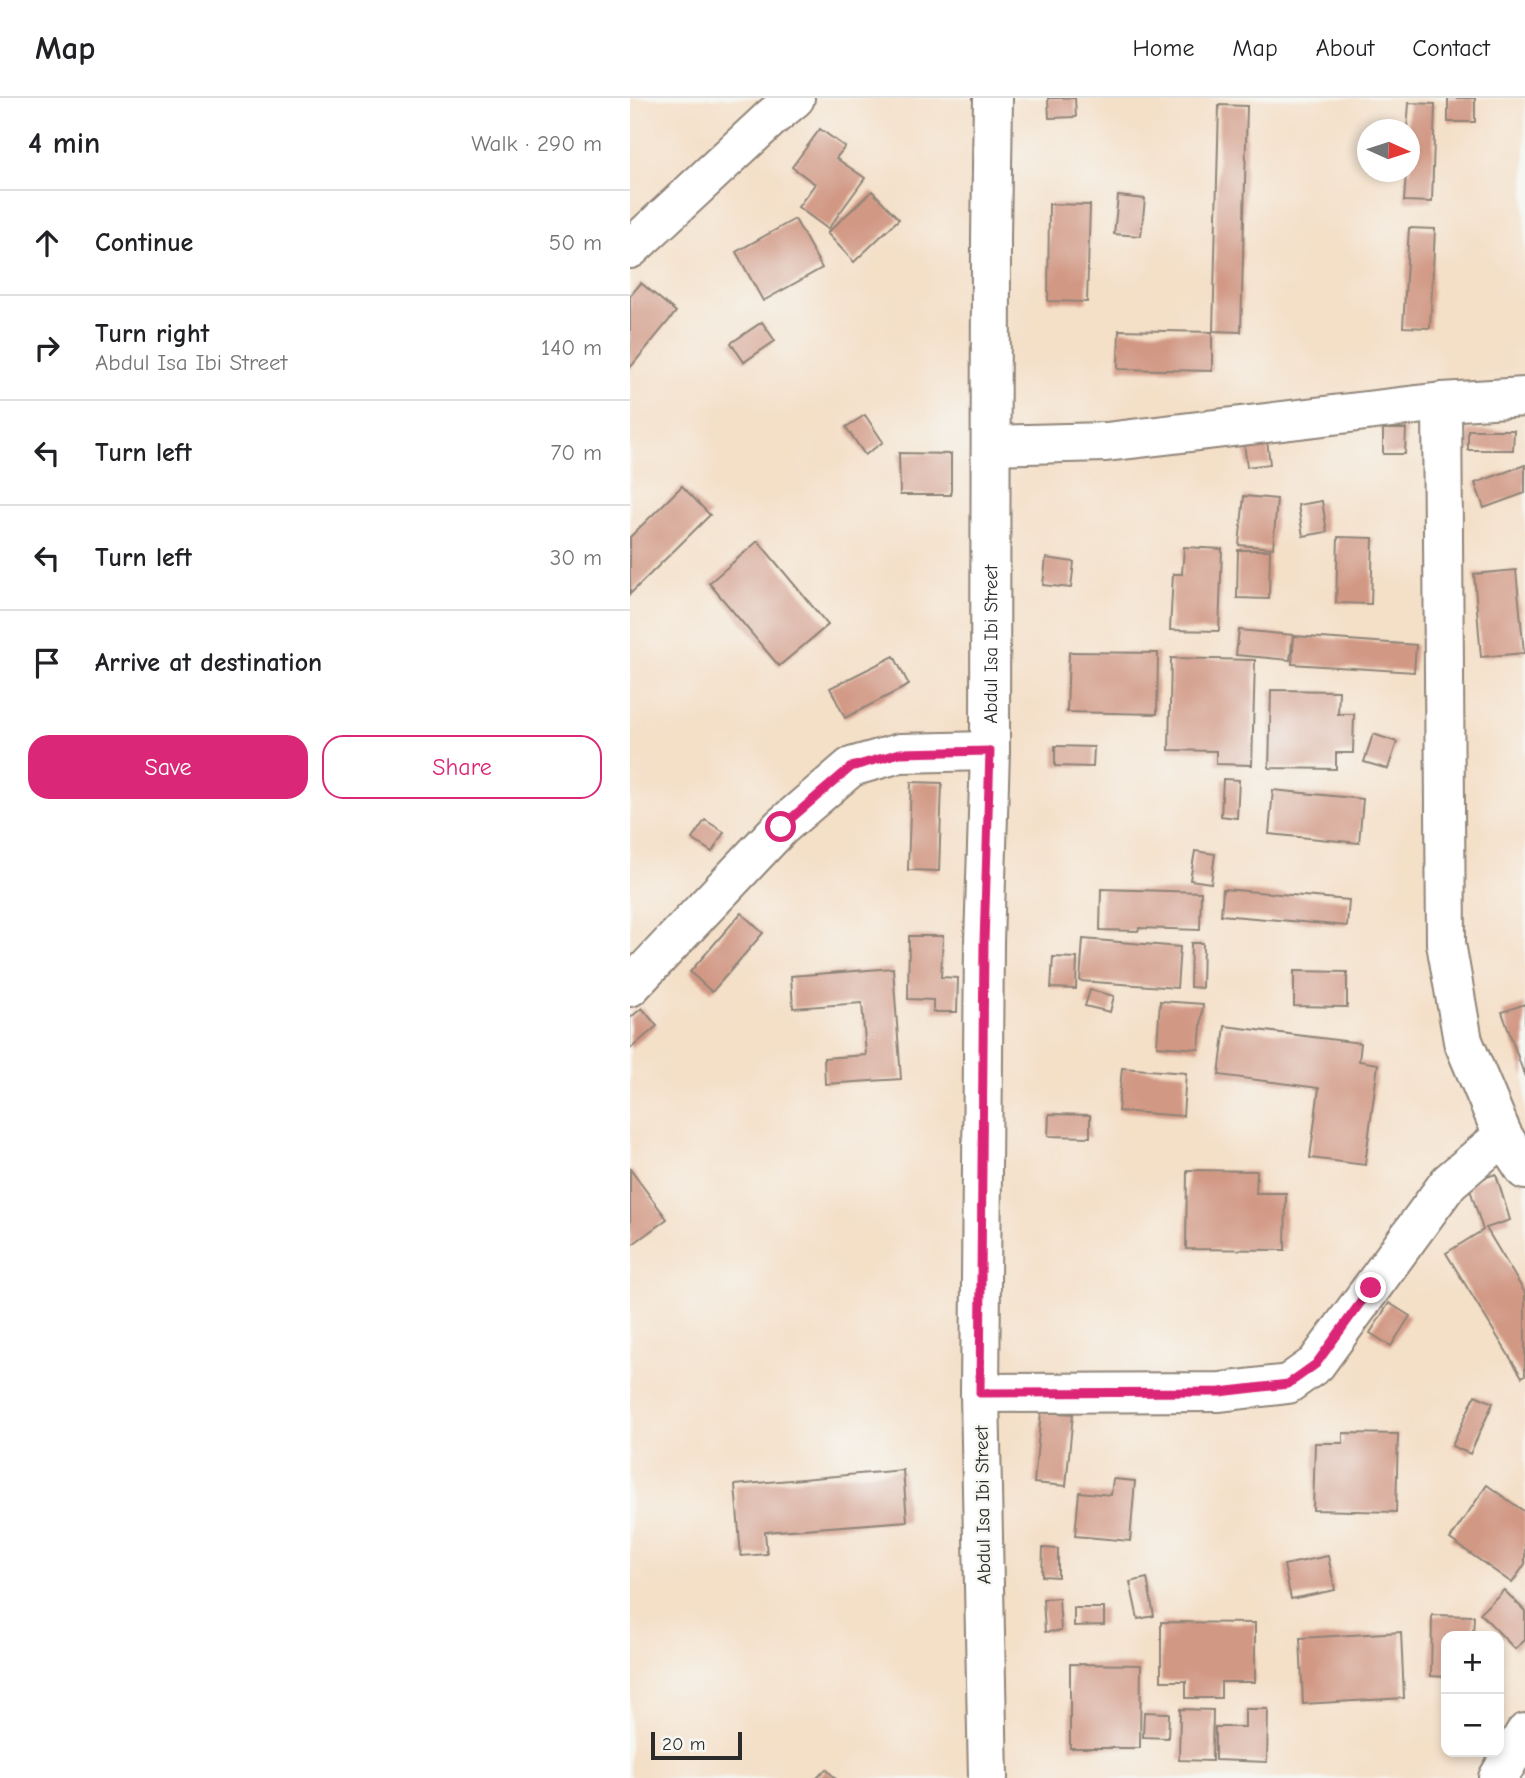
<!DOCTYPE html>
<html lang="en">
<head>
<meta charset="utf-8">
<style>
	:root { --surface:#fff; --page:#f6f6f6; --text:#202124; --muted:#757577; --line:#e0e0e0; --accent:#db2777 }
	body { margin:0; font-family:"Comic Neue",sans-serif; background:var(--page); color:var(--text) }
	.controls { position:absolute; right:21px; bottom:21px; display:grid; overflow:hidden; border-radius:14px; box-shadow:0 4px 10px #0003 }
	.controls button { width:63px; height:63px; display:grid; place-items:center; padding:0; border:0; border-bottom:2px solid var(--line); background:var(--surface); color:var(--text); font:35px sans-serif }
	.compass { position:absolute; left:727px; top:21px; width:63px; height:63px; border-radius:50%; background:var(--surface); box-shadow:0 4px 10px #0003; rotate:93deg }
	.scale { position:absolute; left:21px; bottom:18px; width:91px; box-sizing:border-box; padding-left:7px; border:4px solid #2b2b2b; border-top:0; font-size:19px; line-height:24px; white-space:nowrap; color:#2b2b2b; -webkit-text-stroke:5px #f6f6f2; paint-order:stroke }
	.stop { position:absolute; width:21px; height:21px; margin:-16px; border:5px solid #db2777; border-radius:50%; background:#fff }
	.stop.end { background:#db2777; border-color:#fff; box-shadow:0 2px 7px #0008 }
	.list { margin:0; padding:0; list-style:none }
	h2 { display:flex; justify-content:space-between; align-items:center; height:91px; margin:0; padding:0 28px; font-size:30px }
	h2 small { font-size:23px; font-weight:400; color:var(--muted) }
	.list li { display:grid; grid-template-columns:46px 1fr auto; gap:21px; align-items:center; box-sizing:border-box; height:105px; padding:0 28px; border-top:2px solid var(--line) }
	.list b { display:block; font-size:26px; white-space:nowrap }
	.list p { margin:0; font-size:23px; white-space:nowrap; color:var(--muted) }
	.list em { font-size:23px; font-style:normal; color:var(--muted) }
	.actions { display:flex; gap:14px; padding:21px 28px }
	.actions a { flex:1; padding:16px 0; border:2px solid var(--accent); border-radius:21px; text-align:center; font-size:24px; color:var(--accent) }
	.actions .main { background:var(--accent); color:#fff }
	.icon { flex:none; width:38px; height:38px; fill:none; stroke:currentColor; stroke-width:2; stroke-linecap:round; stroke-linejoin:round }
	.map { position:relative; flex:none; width:895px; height:1680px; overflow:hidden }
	header { display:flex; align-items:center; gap:42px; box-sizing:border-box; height:98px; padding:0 35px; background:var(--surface); border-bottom:2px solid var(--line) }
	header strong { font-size:33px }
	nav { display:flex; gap:38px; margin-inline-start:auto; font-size:24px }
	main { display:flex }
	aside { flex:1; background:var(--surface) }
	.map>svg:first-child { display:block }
	.building { fill:#d19884 }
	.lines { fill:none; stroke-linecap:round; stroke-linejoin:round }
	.minor-casing { stroke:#908579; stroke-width:42 }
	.minor { stroke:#fff; stroke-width:38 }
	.route { stroke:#db2777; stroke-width:9 }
	.labels { text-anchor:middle; stroke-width:5; stroke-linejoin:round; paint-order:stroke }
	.street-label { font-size:19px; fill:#2b2b2b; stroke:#f6f6f2 }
</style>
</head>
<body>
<header>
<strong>Map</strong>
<nav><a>Home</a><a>Map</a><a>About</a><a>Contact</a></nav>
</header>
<main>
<aside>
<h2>4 min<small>Walk · 290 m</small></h2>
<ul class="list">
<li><svg class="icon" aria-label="ahead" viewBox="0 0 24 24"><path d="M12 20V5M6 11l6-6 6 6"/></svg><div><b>Continue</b></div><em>50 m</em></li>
<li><svg class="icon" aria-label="right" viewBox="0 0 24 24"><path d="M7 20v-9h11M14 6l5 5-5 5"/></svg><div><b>Turn right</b><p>Abdul Isa Ibi Street</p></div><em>140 m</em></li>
<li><svg class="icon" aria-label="left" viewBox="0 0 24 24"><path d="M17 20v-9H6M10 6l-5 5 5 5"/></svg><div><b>Turn left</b></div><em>70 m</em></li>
<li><svg class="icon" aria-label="left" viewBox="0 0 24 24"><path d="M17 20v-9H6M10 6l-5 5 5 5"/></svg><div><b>Turn left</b></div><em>30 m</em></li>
<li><svg class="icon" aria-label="arrive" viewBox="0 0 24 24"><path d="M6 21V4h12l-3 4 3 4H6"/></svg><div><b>Arrive at destination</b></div></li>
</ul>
<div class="actions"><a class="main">Save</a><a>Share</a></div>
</aside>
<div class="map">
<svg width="895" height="1680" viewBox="0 0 895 1680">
	<rect width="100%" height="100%" fill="#f6f6f2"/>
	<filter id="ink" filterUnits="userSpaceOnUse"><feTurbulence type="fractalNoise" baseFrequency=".0143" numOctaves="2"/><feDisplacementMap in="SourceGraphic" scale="14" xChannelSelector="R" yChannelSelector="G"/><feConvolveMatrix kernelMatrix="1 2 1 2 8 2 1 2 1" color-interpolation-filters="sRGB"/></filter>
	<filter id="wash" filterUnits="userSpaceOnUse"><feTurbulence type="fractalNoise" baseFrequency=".00686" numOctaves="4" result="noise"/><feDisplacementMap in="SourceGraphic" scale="28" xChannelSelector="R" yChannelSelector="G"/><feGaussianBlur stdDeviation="1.57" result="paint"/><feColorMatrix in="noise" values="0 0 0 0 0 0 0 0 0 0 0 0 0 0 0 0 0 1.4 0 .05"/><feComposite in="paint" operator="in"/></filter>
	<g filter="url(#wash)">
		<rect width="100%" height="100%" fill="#f4dfc7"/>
		<g id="blocks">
			<g class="building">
				<path d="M418 0H445L446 19 419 20Z"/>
				<rect x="818" y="0" width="27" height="24"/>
				<path d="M779 5 805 6 802 104 774 103 776 74H780V32H777Z"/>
				<path d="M589 7 617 8 611 234 583 233Z"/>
				<path d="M190 31 215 49 206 60 235 80 198 131 168 109 185 86 162 69Z"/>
				<path d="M242 93 269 121 224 164 197 135Z"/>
				<path d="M488 98 515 101 511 138 484 136Z"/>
				<path d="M419 106 460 107 457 204 418 203Z"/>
				<path d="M165 121 192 170 133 203 106 154Z"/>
				<path d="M779 130 805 131 800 230 773 229Z"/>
				<path d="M11 185 46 214 0 270V198Z"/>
				<path d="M132 224 145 243 114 264 101 245Z"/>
				<path d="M489 232 582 234V273L488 271Z"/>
				<path d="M235 317 253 344 235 357 216 329Z"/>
				<path d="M753 331H776L775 356H753Z"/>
				<path d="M838 332H884L883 352H838Z"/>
				<path d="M637 342 640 366 617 369 614 345Z"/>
				<path d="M269 355 321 356V397H270Z"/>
				<path d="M895 367V395L854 410 845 385Z"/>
				<path d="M52 388 80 417 0 496V439Z"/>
				<path d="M614 398 647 401 643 450 609 447Z"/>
				<path d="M692 403 697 434 673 438 668 407Z"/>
				<path d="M708 439 743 440 741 506 706 505Z"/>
				<path d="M128 443 198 527 149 568 79 485Z"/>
				<path d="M554 449 592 451 589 533 540 532 543 476H552Z"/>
				<path d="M608 452H640L639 501 607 500Z"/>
				<path d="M416 460 444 464 441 490 413 487Z"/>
				<path d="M886 472 894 555 851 559 844 476Z"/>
				<path d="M609 532 663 537 660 562 606 557Z"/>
				<path d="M664 538 786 547 784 574 662 566Z"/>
				<path d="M439 554 528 555 527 616 437 614Z"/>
				<path d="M264 558 279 587 215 620 200 590Z"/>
				<path d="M541 560 625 562 622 667 586 666V653L539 652Z"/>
				<path d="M641 592 709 593 708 616H724L723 655H706V671L639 670Z"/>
				<path d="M743 636 767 644 758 671 734 664Z"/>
				<path d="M425 648 464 649 463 669 425 668Z"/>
				<path d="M593 681 609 682 607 720 591 718Z"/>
				<path d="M281 684 312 685 309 773 278 772Z"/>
				<path d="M643 692 733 701 729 745 639 736Z"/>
				<path d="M75 722 94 734 82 754 62 741Z"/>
				<path d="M565 753 585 756 581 785 560 782Z"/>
				<path d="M471 791 571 794 570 832 509 830 508 833 470 832Z"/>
				<path d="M593 791 719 802 717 828 591 817Z"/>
				<path d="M111 815 133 835 82 894 60 874Z"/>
				<path d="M279 838H313L311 879 328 880 327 914H303V902L278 901Z"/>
				<path d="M453 841 550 849 547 890 450 883Z"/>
				<path d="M561 845H573L572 890 560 889Z"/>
				<path d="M423 859 447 860 446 891 421 890Z"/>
				<path d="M263 870 271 981 195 986 194 960 236 957 232 905 163 910 161 878Z"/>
				<path d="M664 873 717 874V909L664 908Z"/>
				<path d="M460 892 484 898 480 914 455 908Z"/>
				<path d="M530 903 573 906 569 951 527 948Z"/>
				<path d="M895 906V979L872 914Z"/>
				<path d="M12 910 27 928 0 951V920Z"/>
				<path d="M595 928 731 945 729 963 748 966 735 1067 680 1060 689 990 589 977Z"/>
				<path d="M492 970 556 975 553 1018 488 1013Z"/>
				<path d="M419 1016 460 1017V1039L418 1038Z"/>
				<path d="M0 1071 37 1121 0 1148Z"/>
				<path d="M557 1072 627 1073 626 1095H656L655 1152 556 1151Z"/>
				<path d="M866 1076 880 1122 856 1130 895 1195V1277L892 1279 816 1155 853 1132 838 1085Z"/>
				<path d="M759 1205 780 1218 761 1248 740 1235Z"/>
				<path d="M845 1297 863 1305 840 1356 822 1348Z"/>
				<path d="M411 1314 443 1316 436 1388 404 1385Z"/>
				<path d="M713 1335 768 1336 766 1414 683 1412 685 1345H713Z"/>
				<path d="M273 1372 277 1423 135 1434 137 1456 111 1458 105 1387Z"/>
				<path d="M483 1381 505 1383 500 1443 445 1438 449 1394 481 1397Z"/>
				<path d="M857 1387 895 1414V1466L882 1485 820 1441Z"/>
				<path d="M413 1450 428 1451V1479L412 1478Z"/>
				<path d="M698 1458 705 1492 661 1501 654 1467Z"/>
				<path d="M517 1480 524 1518 508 1521 500 1484Z"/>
				<path d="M874 1492 895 1513V1542L885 1551 850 1515Z"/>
				<path d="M429 1500 431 1533 415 1534 413 1501Z"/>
				<path d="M444 1510H474V1527L444 1528Z"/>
				<path d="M802 1517 844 1518 843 1538H816V1579L801 1578Z"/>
				<path d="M531 1524 625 1525V1584H591V1600H556V1583H531Z"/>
				<path d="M771 1534 774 1600 673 1606 670 1540Z"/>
				<path d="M440 1566 511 1567 510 1650H440Z"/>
				<path d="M550 1611 583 1612 582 1663 549 1662Z"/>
				<path d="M615 1611H638L637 1664 585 1662V1629H615Z"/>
				<path d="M514 1614 539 1615 538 1640 513 1639Z"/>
				<path d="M196 1671 205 1680H187Z"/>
			</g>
		</g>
	</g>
	<g filter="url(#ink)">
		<use href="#blocks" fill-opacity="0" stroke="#908579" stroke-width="2"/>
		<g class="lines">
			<defs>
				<g id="minor">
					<path d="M0 151 142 19 165 0"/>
					<path d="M812 304 816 845 833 943 873 1038 895 1072"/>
					<path d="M361 347 476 344 812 304 895 299"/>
					<path d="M0 889 151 729 221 669 270 655 360 653"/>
					<path d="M350 1295 590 1294 658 1286 686 1266 819 1084 873 1038"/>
					<path id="s1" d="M358 1680 350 1295 354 845 360 653 361 140 363 0"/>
					<path d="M868 1680 895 1635"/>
				</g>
			</defs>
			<use href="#minor" class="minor-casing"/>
			<use href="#minor" class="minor"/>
		</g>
	</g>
	<g class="lines" filter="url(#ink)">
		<path class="route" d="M151 729 221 669 270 655 360 653 354 845 350 1295 590 1294 658 1286 686 1266 741 1190"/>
	</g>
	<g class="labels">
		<g class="street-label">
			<text dy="7" stroke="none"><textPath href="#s1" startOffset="1134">Abdul Isa Ibi Street</textPath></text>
			<text transform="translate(352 1407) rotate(-91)" y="7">Abdul Isa Ibi Street</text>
		</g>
	</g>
</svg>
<div class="controls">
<button>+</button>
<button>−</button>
</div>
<svg class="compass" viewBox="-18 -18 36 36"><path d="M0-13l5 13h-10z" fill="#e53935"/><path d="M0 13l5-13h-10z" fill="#757577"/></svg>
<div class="scale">20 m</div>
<div class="stop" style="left:151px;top:729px"></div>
<div class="stop end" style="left:741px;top:1190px"></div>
</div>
</main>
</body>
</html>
